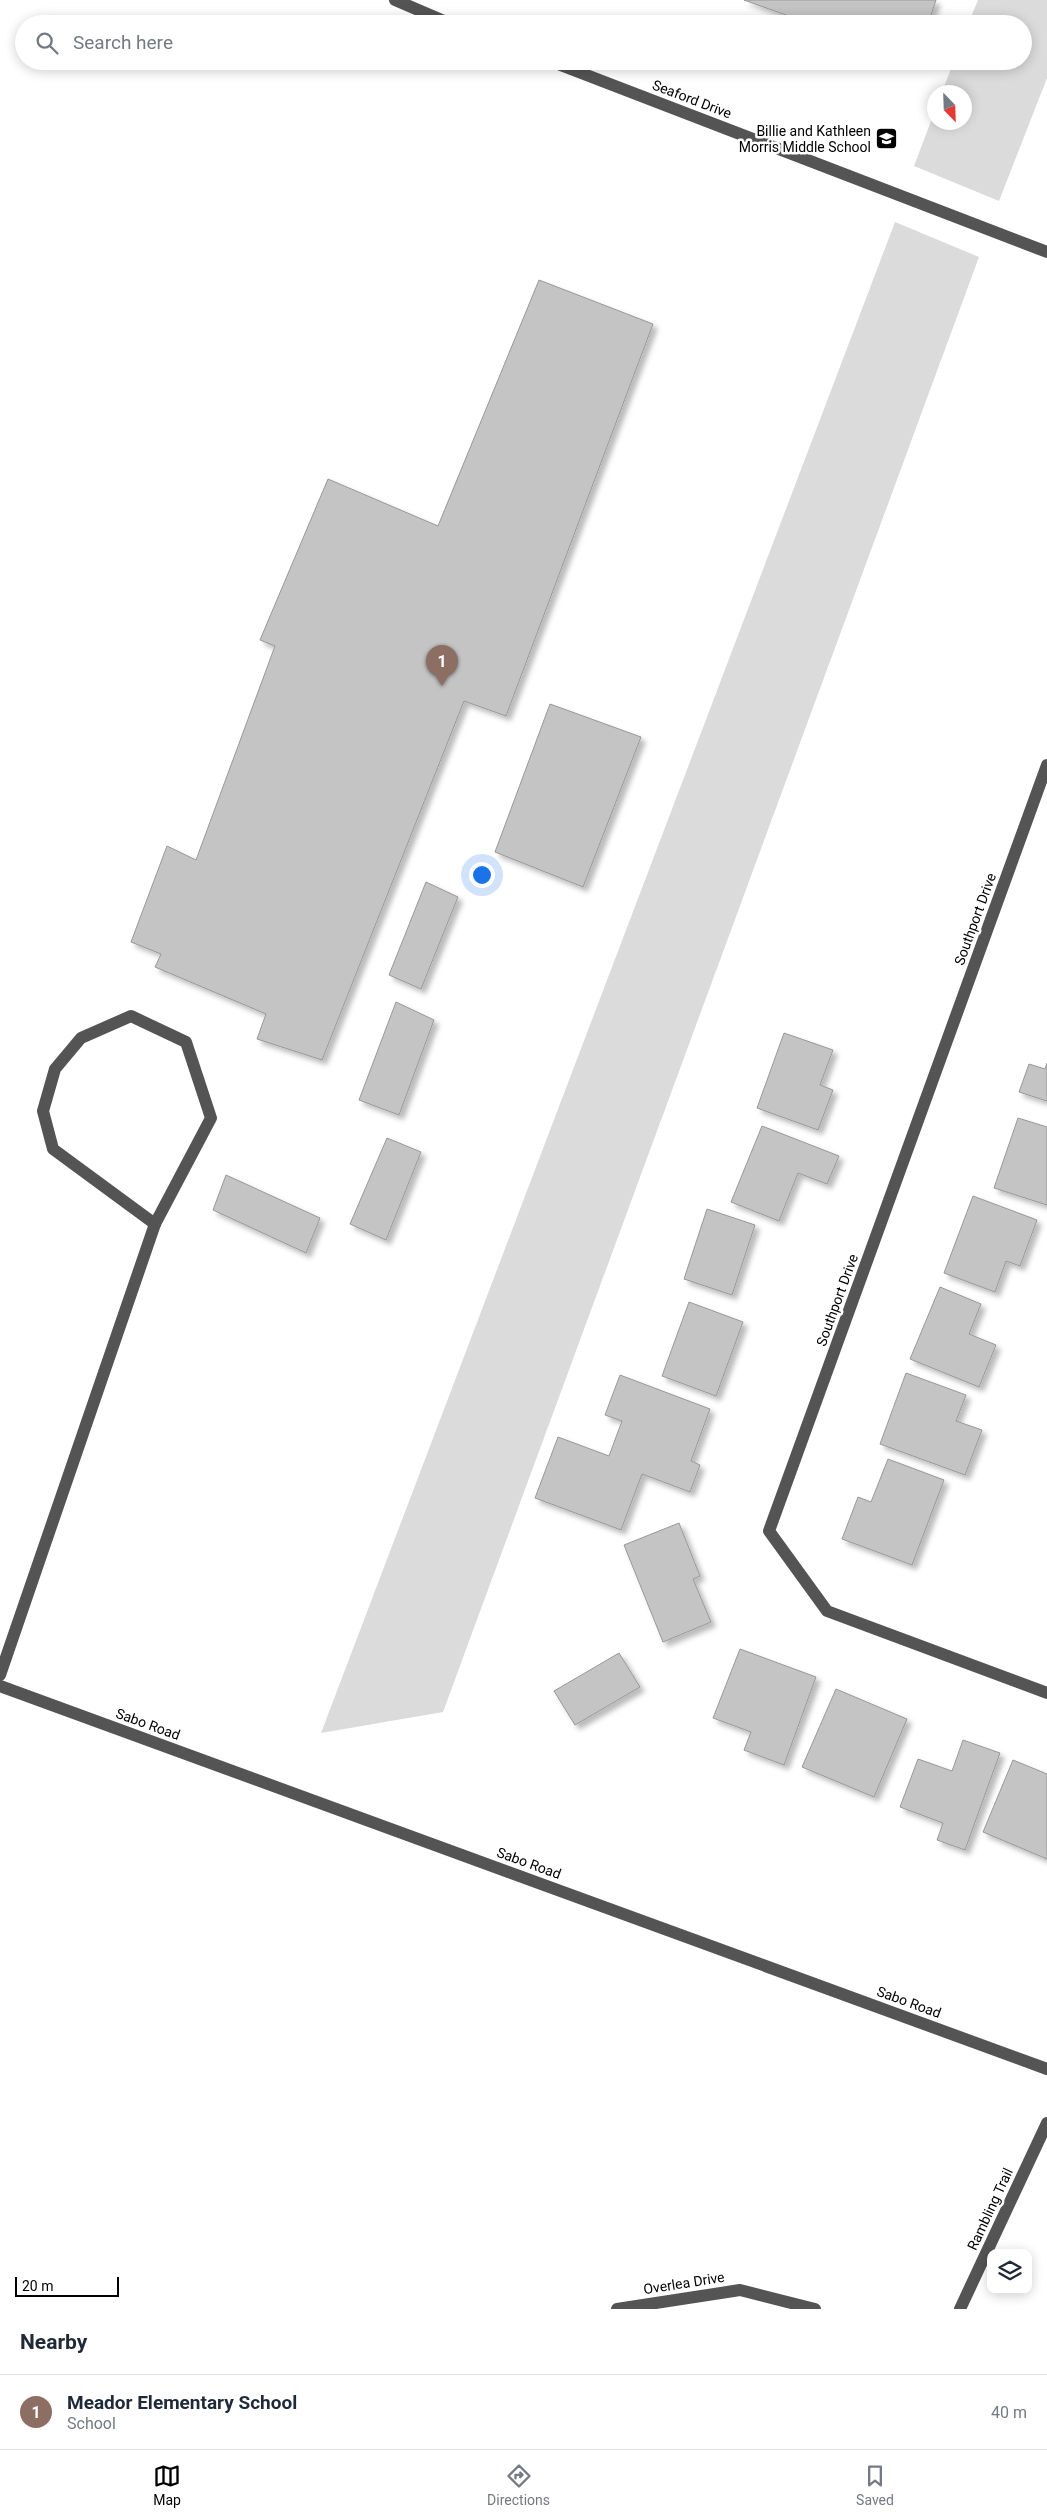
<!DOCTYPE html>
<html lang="en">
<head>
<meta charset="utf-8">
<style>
	:root { --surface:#fff; --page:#f6f6f7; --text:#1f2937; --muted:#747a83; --line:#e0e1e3; --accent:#000 }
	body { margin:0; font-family:Roboto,sans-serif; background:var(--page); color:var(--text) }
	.controls { position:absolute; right:15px; bottom:15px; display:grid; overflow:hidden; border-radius:10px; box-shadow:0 2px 12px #0003 }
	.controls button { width:45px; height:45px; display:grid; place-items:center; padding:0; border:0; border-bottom:1px solid var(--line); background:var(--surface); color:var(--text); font:25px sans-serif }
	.compass { position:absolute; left:927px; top:85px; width:45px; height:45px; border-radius:50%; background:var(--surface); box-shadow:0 2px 12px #0003; rotate:157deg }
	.scale { position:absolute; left:15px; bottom:12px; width:104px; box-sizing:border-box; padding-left:5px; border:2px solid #000; border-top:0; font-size:14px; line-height:18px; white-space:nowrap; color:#000; -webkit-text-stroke:4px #fff; paint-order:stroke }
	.you { position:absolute; left:481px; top:874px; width:18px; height:18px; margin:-12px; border:4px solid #fff; border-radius:50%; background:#1a73e8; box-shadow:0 0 0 8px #1a73e833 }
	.badge { display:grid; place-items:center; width:32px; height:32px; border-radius:50%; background:var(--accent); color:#fff; font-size:16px; font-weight:700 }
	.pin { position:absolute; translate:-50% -41px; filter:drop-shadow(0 1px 2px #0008) }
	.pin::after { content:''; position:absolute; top:26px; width:18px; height:15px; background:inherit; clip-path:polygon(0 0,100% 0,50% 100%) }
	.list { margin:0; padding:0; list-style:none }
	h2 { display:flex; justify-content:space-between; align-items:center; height:65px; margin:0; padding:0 20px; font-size:21px }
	h2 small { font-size:16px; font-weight:400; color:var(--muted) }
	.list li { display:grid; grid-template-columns:32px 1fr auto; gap:15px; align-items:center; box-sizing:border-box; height:75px; padding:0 20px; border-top:1px solid var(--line) }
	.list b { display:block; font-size:19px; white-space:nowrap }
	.list p { margin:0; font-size:16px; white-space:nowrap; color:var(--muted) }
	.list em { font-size:16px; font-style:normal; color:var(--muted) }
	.icon { flex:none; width:28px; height:28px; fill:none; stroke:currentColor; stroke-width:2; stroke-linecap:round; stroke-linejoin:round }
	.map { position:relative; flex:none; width:1047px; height:2309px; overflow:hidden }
	.search { position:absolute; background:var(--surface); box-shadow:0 2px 12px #0003; left:15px; right:15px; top:15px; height:55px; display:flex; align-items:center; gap:12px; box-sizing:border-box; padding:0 18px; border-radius:28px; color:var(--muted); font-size:19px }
	.sheet { height:140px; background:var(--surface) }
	nav { display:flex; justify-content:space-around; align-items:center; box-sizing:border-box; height:70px; border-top:1px solid var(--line); background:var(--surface); font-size:14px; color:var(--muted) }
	nav a { display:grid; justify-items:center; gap:2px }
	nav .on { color:var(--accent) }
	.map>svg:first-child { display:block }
	.green { fill:#dbdbdb }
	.building { fill:#c4c4c4; stroke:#989898; filter:url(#shadow) }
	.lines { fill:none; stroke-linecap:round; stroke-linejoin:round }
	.minor { stroke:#545454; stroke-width:12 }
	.labels { text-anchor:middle; stroke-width:5; stroke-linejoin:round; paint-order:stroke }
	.street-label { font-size:14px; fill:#000; stroke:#fff }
	.poi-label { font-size:14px; fill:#000; stroke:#fff; text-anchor:end }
</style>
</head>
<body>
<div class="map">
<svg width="1047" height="2309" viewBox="0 0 1047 2309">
	<defs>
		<filter id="shadow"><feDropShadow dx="4.5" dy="4.5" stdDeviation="2.5" flood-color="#0004"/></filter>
	</defs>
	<rect width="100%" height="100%" fill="#fff"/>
	<g class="green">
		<path d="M978 0H1047V78L999 201 914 166 934 113V122H964V92H942L954 61H1023V24H968Z"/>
		<path d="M895 222 979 257 443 1712 321 1733Z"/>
	</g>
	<g class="building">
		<path d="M744 0H936L928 24H811Z"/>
		<path d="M539 280 653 324 506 716 464 701 322 1060 257 1039 266 1014 155 967 161 954 131 942 167 846 196 860 275 646 260 640 328 479 438 526Z"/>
		<path d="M550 704 641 737 583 887 495 852Z"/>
		<path d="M426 882 458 897 421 989 389 975Z"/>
		<path d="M396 1002 434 1020 399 1115 359 1100Z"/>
		<path d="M784 1033 833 1050 820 1085 833 1090 818 1130 757 1108Z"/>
		<path d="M1047 1063V1101L1019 1092 1029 1064 1045 1069Z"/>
		<path d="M1018 1118 1047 1127V1205L994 1188Z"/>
		<path d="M762 1126 839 1156 827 1184 798 1173 779 1221 731 1202Z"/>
		<path d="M387 1138 421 1152 386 1240 350 1224Z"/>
		<path d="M226 1175 320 1218 306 1253 213 1210Z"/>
		<path d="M973 1196 1037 1220 1020 1266 1006 1261 995 1292 944 1273Z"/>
		<path d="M707 1209 755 1225 732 1295 684 1279Z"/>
		<path d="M940 1287 981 1304 969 1334 996 1345 979 1387 910 1359Z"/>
		<path d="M689 1302 743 1322 716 1396 662 1376Z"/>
		<path d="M906 1373 966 1395 956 1421 982 1430 965 1475 880 1444Z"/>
		<path d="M620 1375 710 1409 691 1461 700 1465 690 1492 642 1474 621 1530 535 1498 558 1437 609 1456 622 1421 605 1415Z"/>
		<path d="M888 1459 944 1480 912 1565 842 1539 858 1497 871 1502Z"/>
		<path d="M679 1523 700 1576 693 1579 711 1622 663 1642 624 1545Z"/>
		<path d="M740 1649 816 1677 784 1765 744 1750 751 1732 713 1718Z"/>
		<path d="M619 1653 640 1687 575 1725 554 1691Z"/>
		<path d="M836 1689 907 1719 874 1797 802 1767Z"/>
		<path d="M963 1740 1000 1753 965 1850 937 1840 943 1823 900 1807 918 1759 952 1771Z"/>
		<path d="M1013 1760 1047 1774V1859L983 1832Z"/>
	</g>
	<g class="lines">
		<g class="minor">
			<path d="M395 0 451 24"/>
			<path d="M550 61 1047 252"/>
			<path d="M1047 765 769 1531 827 1611 1047 1693"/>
			<path d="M131 1016 186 1042 211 1118 155 1224 53 1149 43 1111 55 1069 81 1038Z"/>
			<path d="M0 1675 155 1224"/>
			<path d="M0 1686 1047 2069"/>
			<path d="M617 2309 740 2290 815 2309"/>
			<path d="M960 2309 1047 2123"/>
		</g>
	</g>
	<defs>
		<symbol id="school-square" viewBox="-11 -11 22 22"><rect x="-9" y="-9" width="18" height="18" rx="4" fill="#000" stroke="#fff"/><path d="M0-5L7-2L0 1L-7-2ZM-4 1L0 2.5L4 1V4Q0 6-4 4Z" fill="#fff"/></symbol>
	</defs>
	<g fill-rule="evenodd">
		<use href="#school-square" x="874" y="126" width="25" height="25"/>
	</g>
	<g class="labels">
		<g class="street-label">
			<text transform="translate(692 99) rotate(21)" y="5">Seaford Drive</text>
			<text transform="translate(975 919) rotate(-70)" y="5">Southport Drive</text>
			<text transform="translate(837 1300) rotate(-70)" y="5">Southport Drive</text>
			<text transform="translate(148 1724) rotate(20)" y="5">Sabo Road</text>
			<text transform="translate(529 1863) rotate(20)" y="5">Sabo Road</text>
			<text transform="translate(909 2002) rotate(20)" y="5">Sabo Road</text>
			<text transform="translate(990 2209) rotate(-65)" y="5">Rambling Trail</text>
			<text transform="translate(684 2283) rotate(-9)" y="5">Overlea Drive</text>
		</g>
		<g class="poi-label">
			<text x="871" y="136">Billie and Kathleen<tspan x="871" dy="16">Morris Middle School</tspan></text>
		</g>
	</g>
</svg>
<div class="controls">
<button><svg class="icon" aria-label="layers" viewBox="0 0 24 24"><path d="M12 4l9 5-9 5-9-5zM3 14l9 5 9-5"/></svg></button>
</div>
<svg class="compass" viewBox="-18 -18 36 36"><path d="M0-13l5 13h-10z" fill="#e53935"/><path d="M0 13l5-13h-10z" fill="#747a83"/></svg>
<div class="scale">20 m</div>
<div class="you"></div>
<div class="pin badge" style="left:442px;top:686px;background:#8d6e63">1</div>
<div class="search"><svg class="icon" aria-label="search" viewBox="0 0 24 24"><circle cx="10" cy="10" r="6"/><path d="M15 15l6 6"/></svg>Search here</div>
</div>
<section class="sheet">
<h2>Nearby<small></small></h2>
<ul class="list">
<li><span class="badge" style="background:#8d6e63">1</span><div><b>Meador Elementary School</b><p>School</p></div><em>40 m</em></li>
</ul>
</section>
<nav>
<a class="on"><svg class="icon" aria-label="map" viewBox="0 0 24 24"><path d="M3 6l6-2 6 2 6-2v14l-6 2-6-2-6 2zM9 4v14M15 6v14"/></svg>Map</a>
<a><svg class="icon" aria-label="directions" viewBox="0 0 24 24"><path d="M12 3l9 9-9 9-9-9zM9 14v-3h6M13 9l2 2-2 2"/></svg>Directions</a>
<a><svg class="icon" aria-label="saved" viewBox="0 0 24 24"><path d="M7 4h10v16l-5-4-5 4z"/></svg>Saved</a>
</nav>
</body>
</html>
